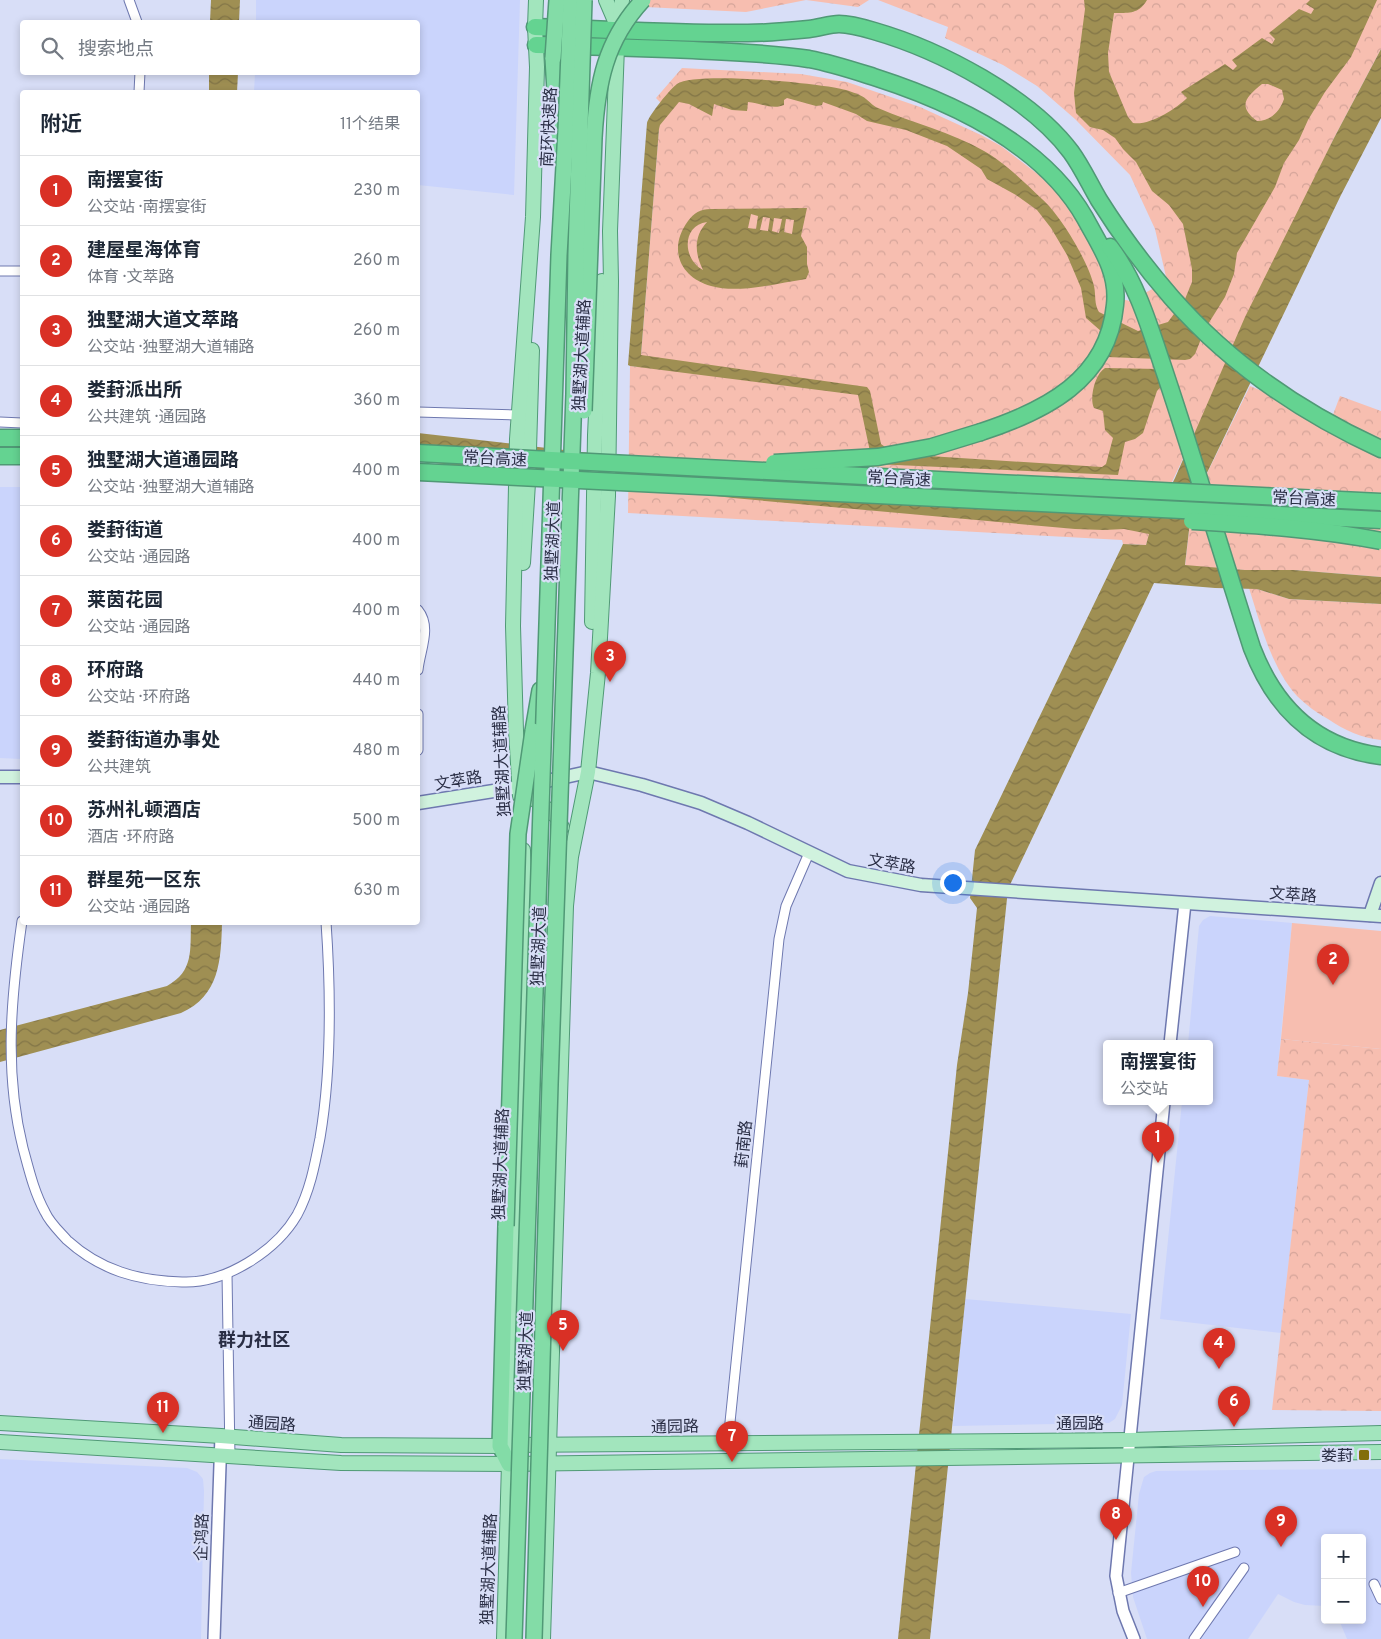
<!DOCTYPE html>
<html lang="zh">
<head>
<meta charset="utf-8">
<style>
	:root { --surface:#fff; --page:#f6f6f7; --text:#1f2937; --muted:#747a83; --line:#e0e1e3; --accent:#d93025 }
	body { margin:0; font-family:Overpass,"Noto Sans SC",sans-serif; background:var(--page); color:var(--text) }
	.controls { position:absolute; right:15px; bottom:15px; display:grid; overflow:hidden; border-radius:5px; box-shadow:0 2px 8px #0003 }
	.controls button { width:45px; height:45px; display:grid; place-items:center; padding:0; border:0; border-bottom:1px solid var(--line); background:var(--surface); color:var(--text); font:25px sans-serif }
	.you { position:absolute; left:952px; top:882px; width:18px; height:18px; margin:-12px; border:4px solid #fff; border-radius:50%; background:#1a73e8; box-shadow:0 0 0 8px #1a73e833 }
	.badge { display:grid; place-items:center; width:32px; height:32px; border-radius:50%; background:var(--accent); color:#fff; font-size:16px; font-weight:700 }
	.pin { position:absolute; translate:-50% -41px; filter:drop-shadow(0 1px 2px #0008) }
	.pin::after { content:''; position:absolute; top:26px; width:18px; height:15px; background:inherit; clip-path:polygon(0 0,100% 0,50% 100%) }
	.popup { position:absolute; left:1103px; top:1040px; width:110px; height:65px; box-sizing:border-box; display:grid; place-content:center; border-radius:5px; background:var(--surface); filter:drop-shadow(0 1px 4px #0005); font-size:16px; white-space:nowrap; color:var(--muted) }
	.popup b { font-size:19px; color:var(--text) }
	.popup::after { content:''; position:absolute; left:50%; top:100%; margin-left:-10px; border:10px solid transparent; border-top-color:var(--surface) }
	.list { margin:0; padding:0; list-style:none }
	h2 { display:flex; justify-content:space-between; align-items:center; height:65px; margin:0; padding:0 20px; font-size:21px }
	h2 small { font-size:16px; font-weight:400; color:var(--muted) }
	.list li { display:grid; grid-template-columns:32px 1fr auto; gap:15px; align-items:center; box-sizing:border-box; height:70px; padding:0 20px; border-top:1px solid var(--line) }
	.list b { display:block; font-size:19px; white-space:nowrap }
	.list p { margin:0; font-size:16px; white-space:nowrap; color:var(--muted) }
	.list em { font-size:16px; font-style:normal; color:var(--muted) }
	.icon { flex:none; width:28px; height:28px; fill:none; stroke:currentColor; stroke-width:2; stroke-linecap:round; stroke-linejoin:round }
	.map { position:relative; flex:none; width:1381px; height:1639px; overflow:hidden }
	.search { position:absolute; background:var(--surface); box-shadow:0 2px 8px #0003; left:20px; top:20px; width:400px; height:55px; display:flex; align-items:center; gap:12px; box-sizing:border-box; padding:0 18px; border-radius:5px; color:var(--muted); font-size:19px }
	.panel { position:absolute; background:var(--surface); box-shadow:0 2px 8px #0003; left:20px; top:90px; width:400px; height:835px; border-radius:5px }
	.map>svg:first-child { display:block }
	.built { fill:#cad4fc }
	.park { fill:url(#park-crowns) }
	.pitch { fill:#f7beb0 }
	.water { fill:url(#water-waves); fill-rule:evenodd }
	.lines { fill:none; stroke-linecap:round; stroke-linejoin:round }
	.minor-casing { stroke:#6e78af; stroke-width:11 }
	.tertiary-casing { stroke:#6e78af; stroke-width:14 }
	.secondary-casing { stroke:#6e78af; stroke-width:15 }
	.primary-casing { stroke:#509976; stroke-width:16 }
	.trunk-casing { stroke:#509976; stroke-width:18 }
	.motorway-casing { stroke:#509976; stroke-width:19 }
	.minor { stroke:#fff; stroke-width:9 }
	.tertiary { stroke:#fff; stroke-width:11 }
	.secondary { stroke:#d0f2de; stroke-width:12 }
	.primary { stroke:#a2e5bd; stroke-width:14 }
	.trunk { stroke:#83dca7; stroke-width:15 }
	.motorway { stroke:#64d391; stroke-width:16 }
	.trunk-bridge-casing { stroke:#509976; stroke-width:18; stroke-linecap:butt }
	.motorway-bridge-casing { stroke:#509976; stroke-width:19; stroke-linecap:butt }
	.trunk-bridge { stroke:#83dca7; stroke-width:15 }
	.motorway-bridge { stroke:#64d391; stroke-width:16 }
	.poi-dot { fill:#826d09; stroke:#d8def7; stroke-width:2 }
	.labels { text-anchor:middle; stroke-width:4.5; stroke-linejoin:round; paint-order:stroke }
	.street-label { font-size:16px; fill:#2a2e45; stroke:#d8def7 }
	.poi-label { font-size:16px; fill:#2a2e45; stroke:#d8def7; text-anchor:end }
	.neighbourhood-label { font-size:18px; font-weight:bold; fill:#2a2e45; stroke:#d8def7 }
</style>
</head>
<body>
<div class="map">
<svg width="1381" height="1639" viewBox="0 0 1381 1639">
	<defs>
		<pattern id="park-crowns" width="20" height="18" patternUnits="userSpaceOnUse" patternTransform="scale(1.25)"><rect width="20" height="18" fill="#f7beb0"/><path d="M2 6a3 3 0 1 1 6 0M12 15a3 3 0 1 1 6 0" fill="none" stroke="#d4a499"/></pattern>
		<pattern id="water-waves" width="16" height="10" patternUnits="userSpaceOnUse" patternTransform="scale(1.25)"><rect width="16" height="10" fill="#9f8f53"/><path d="M0 5q4-4 8 0t8 0" fill="none" stroke="#827547"/></pattern>
	</defs>
	<rect width="100%" height="100%" fill="#d8def7"/>
	<g class="built">
		<path d="M256 0H520L514 195 418 185V92H254L255 73 418 72V22H256Z"/>
		<path d="M0 487H22V759L0 758Z"/>
		<path d="M1210 916 1292 923 1277 1076 1309 1080 1281 1333 1160 1319 1182 1102H1209V1044H1188L1199 926 1203 920Z"/>
		<path d="M965 1299 1131 1314 1122 1405 1115 1419 1109 1423 953 1426Z"/>
		<path d="M0 1459 187 1468 197 1472 203 1479 204 1491 201 1639H0Z"/>
		<path d="M1381 1469V1639H1347L1339 1620H1362V1538H1325V1606L1305 1605 1294 1602 1278 1594 1248 1639H1147L1133 1597 1131 1573 1139 1494 1144 1477 1150 1473 1156 1471 1237 1470Z"/>
	</g>
	<g class="park">
		<path d="M645 0H869L858 7 806 0 746 12 645 7Z"/>
		<path d="M878 0H1381V49L1334 138 1155 518 1146 545 1123 544 1122 540 628 513 630 366 640 367 641 355 661 103 656 98 682 68 801 74 847 82 920 107 981 135 1001 146 1039 175 1059 195 1075 214 1101 254 1108 281 1107 296 1130 301 1167 281 1155 229 1130 175 1075 119 1037 86 1003 65 945 38 948 27Z"/>
		<path d="M1250 386 1331 420 1340 396 1381 411V577L1294 570H1245L1185 566 1192 504Z"/>
		<path d="M1249 588 1257 589 1289 599 1381 604V740C1362 738 1344 730 1328 719 1317 713 1306 705 1297 696 1272 669 1260 623 1249 588Z"/>
		<path d="M1281 1039 1381 1049V1411L1272 1410 1309 1080 1277 1076Z"/>
	</g>
	<path class="pitch" d="M1292 923 1381 931V1049L1281 1039Z"/>
	<g class="water">
		<path d="M211 0H240L239 22H210Z"/>
		<path d="M1084 0H1147C1139 14 1129 13 1114 13L1108 53 1109 72 1128 117 1133 123C1149 126 1176 109 1187 98L1181 92 1225 64 1233 70 1237 66 1232 60 1262 38 1272 44 1275 39 1269 33 1299 9 1311 14 1314 9 1306 4 1310 0H1377L1351 57 1325 92 1308 120 1299 140 1284 163 1275 187 1237 253 1234 274 1225 297 1205 329 1195 354 1190 359 1185 360 1107 357 1102 332 1086 318 1081 288 1067 255 1051 228 1037 210 1016 195 987 179 981 169 947 146 906 130 867 121 856 114 823 102 822 105 816 106 787 98 784 100V105C773 110 760 103 748 102L747 111 732 110 714 104 712 116 689 104 679 102 660 125 659 129 641 355 867 387 870 391 881 444 892 452 898 454 1102 467 1106 464 1113 438 1105 430 1103 411 1094 408C1089 398 1095 374 1105 368L1159 369 1169 378 1157 391 1143 433 1135 439 1125 442 1118 475 874 464 872 461 858 395 630 366 628 365 647 123C649 115 670 89 677 84 695 71 821 83 846 90 852 92 862 95 866 99 871 103 873 106 878 108 913 123 951 132 984 151 1004 162 1025 183 1042 199 1061 216 1088 261 1094 286 1096 295 1094 304 1099 312L1138 331 1168 322 1185 299 1192 282V269L1183 224 1169 205 1152 191 1136 162 1123 149 1115 138 1103 130 1090 127 1076 113 1074 93 1085 9ZM1262 84H1268L1282 90 1284 99C1280 111 1271 121 1257 121 1237 106 1246 97 1262 84Z"/>
		<path d="M1381 49V118L1341 195 1192 504 1185 565 1245 570H1294L1381 577V604L1289 599 1257 589 1215 588 1154 583 1008 889 930 1639H898L957 1065 968 993 977 908 970 898 975 850 1123 544 1146 545 1149 534 1124 529 1104 530 1075 529 733 498 418 461V433L1155 518 1175 478 1245 317 1334 138Z"/>
		<path d="M209 73H238L237 92H209Z"/>
		<path d="M807 208 801 236 807 247V264L809 272 806 279C778 283 739 294 711 286 679 277 668 248 688 221 694 213 700 209 711 209ZM751 214 758 216 756 229 748 228ZM763 217 770 218 768 231 760 230ZM774 218 782 219 779 233 772 231ZM786 219 794 220 792 234 784 232ZM707 222C693 237 695 254 703 270 682 259 682 225 707 222Z"/>
		<path d="M191 923H222C221 959 220 996 181 1013L0 1062V1030L167 986C194 971 190 950 191 923Z"/>
	</g>
	<g class="lines">
		<defs>
			<g id="minor">
				<path d="M129 0 137 22"/>
				<path d="M139 92 140 72"/>
				<path d="M0 271H22"/>
				<path d="M418 412 519 415"/>
				<path d="M0 422 22 423"/>
				<path d="M418 610C432 627 420 650 418 670"/>
				<path d="M418 714V750"/>
				<path d="M22 921C11 998 4 1072 23 1148 29 1170 34 1192 45 1212 50 1223 59 1231 67 1240 100 1270 138 1281 182 1282 225 1284 276 1251 297 1215 310 1191 315 1164 320 1138 332 1067 331 994 326 922"/>
				<path d="M227 1274 230 1457"/>
				<path d="M728 1442 779 939 786 906 809 853"/>
				<path d="M1374 1584 1381 1599"/>
				<path d="M1118 1593 1235 1552"/>
				<path d="M1194 1639 1244 1568"/>
			</g>
			<g id="tertiary">
				<path d="M1170 1044 1185 903"/>
				<path d="M214 1639 221 1436"/>
				<path d="M1134 1639 1123 1611 1116 1576 1164 1102"/>
			</g>
			<g id="secondary">
				<path d="M0 777H22"/>
				<path d="M418 803 519 787 588 772 642 785 701 803 748 823 848 871 921 885 1381 916"/>
				<path d="M1370 915 1381 883"/>
			</g>
			<g id="primary">
				<path d="M606 0 618 28"/>
				<path d="M523 563 528 483 532 350"/>
				<path d="M592 622 595 435 602 281"/>
				<path d="M519 787 556 816 562 827"/>
				<path d="M520 796 516 731 513 626 517 439 533 217 537 67 535 27 536 0"/>
				<path d="M0 1423 221 1436 341 1445 500 1446"/>
				<path d="M0 1442 341 1463 509 1464 1381 1452"/>
				<path d="M510 1445 1130 1440 1381 1433"/>
				<path d="M504 1639 525 899 523 850"/>
				<path d="M543 1639 566 906 571 857 588 772 598 673 608 496 611 281 610 231 617 47 622 0"/>
			</g>
			<g id="trunk">
				<path d="M553 58 559 156"/>
				<path d="M533 731 540 690"/>
				<path d="M506 1226 500 1446 509 1464"/>
			</g>
			<g id="motorway">
				<path d="M535 27C606 29 677 34 748 33 769 33 789 31 809 29 819 28 830 24 839 24 850 24 864 28 874 31 940 50 1030 97 1071 152 1082 167 1090 185 1099 200 1121 235 1145 267 1172 298 1230 364 1302 413 1381 449"/>
				<path d="M536 45C589 46 641 48 693 50 732 52 771 53 809 59 831 63 852 70 874 77 952 102 1043 144 1085 218 1100 246 1119 272 1115 305 1108 380 1045 411 981 432"/>
				<path d="M1110 247C1138 284 1151 332 1166 376 1196 466 1223 558 1252 648 1275 708 1316 748 1381 756"/>
				<path d="M0 438H22"/>
				<path d="M0 456H22"/>
			</g>
		</defs>
		<use href="#minor" class="minor-casing"/>
		<use href="#tertiary" class="tertiary-casing"/>
		<use href="#secondary" class="secondary-casing"/>
		<use href="#primary" class="primary-casing"/>
		<use href="#trunk" class="trunk-casing"/>
		<use href="#motorway" class="motorway-casing"/>
		<use href="#minor" class="minor"/>
		<use href="#tertiary" class="tertiary"/>
		<use href="#secondary" class="secondary"/>
		<use href="#primary" class="primary"/>
		<use href="#trunk" class="trunk"/>
		<use href="#motorway" class="motorway"/>
		<defs>
			<g id="trunk-bridge">
				<path d="M553 58 557 0"/>
				<path d="M584 411 594 138C597 84 605 41 643 0"/>
				<path d="M506 1226 518 834 533 731"/>
				<path d="M514 1639 559 255 566 130 571 0"/>
				<path d="M534 1639 550 1084 574 394 576 253 584 0"/>
			</g>
			<g id="motorway-bridge">
				<path d="M418 453C739 472 1060 485 1381 502"/>
				<path d="M774 463 878 457 932 447 981 432"/>
				<path d="M418 472 1381 520"/>
				<path d="M1192 521C1255 525 1319 529 1381 541"/>
			</g>
		</defs>
		<use href="#trunk-bridge" class="trunk-bridge-casing"/>
		<use href="#motorway-bridge" class="motorway-bridge-casing"/>
		<use href="#trunk-bridge" class="trunk-bridge"/>
		<use href="#motorway-bridge" class="motorway-bridge"/>
	</g>
	<rect class="poi-dot" x="1358" y="1449" width="12" height="12" rx="2.5"/>
	<g class="labels">
		<g class="street-label">
			<text transform="translate(548 127) rotate(-87)" y="6">南环快速路</text>
			<text transform="translate(581 355) rotate(-87)" y="6">独墅湖大道辅路</text>
			<text transform="translate(495 458) rotate(3)" y="6">常台高速</text>
			<text transform="translate(899 478) rotate(3)" y="6">常台高速</text>
			<text transform="translate(1304 498) rotate(3)" y="6">常台高速</text>
			<text transform="translate(552 541) rotate(-88)" y="6">独墅湖大道</text>
			<text transform="translate(501 761) rotate(-93)" y="6">独墅湖大道辅路</text>
			<text transform="translate(458 780) rotate(-10)" y="6">文萃路</text>
			<text transform="translate(892 863) rotate(10)" y="6">文萃路</text>
			<text transform="translate(1293 894) rotate(4)" y="6">文萃路</text>
			<text transform="translate(538 946) rotate(-88)" y="6">独墅湖大道</text>
			<text transform="translate(743 1144) rotate(-84)" y="6">葑南路</text>
			<text transform="translate(500 1164) rotate(-88)" y="6">独墅湖大道辅路</text>
			<text transform="translate(525 1351) rotate(-88)" y="6">独墅湖大道</text>
			<text transform="translate(272 1423) rotate(4)" y="6">通园路</text>
			<text x="1080" y="1429">通园路</text>
			<text transform="translate(675 1426) rotate(-1)" y="6">通园路</text>
			<text transform="translate(201 1537) rotate(-88)" y="6">企鸿路</text>
			<text transform="translate(488 1569) rotate(-88)" y="6">独墅湖大道辅路</text>
		</g>
		<g class="poi-label">
			<text x="1353" y="1461">娄葑</text>
		</g>
		<g class="neighbourhood-label">
			<text x="254" y="1346">群力社区</text>
		</g>
	</g>
</svg>
<div class="controls">
<button>+</button>
<button>−</button>
</div>
<div class="you"></div>
<div class="pin badge" style="left:1158px;top:1163px">1</div>
<div class="popup"><b>南摆宴街</b>公交站</div>
<div class="pin badge" style="left:1333px;top:985px">2</div>
<div class="pin badge" style="left:610px;top:682px">3</div>
<div class="pin badge" style="left:1219px;top:1369px">4</div>
<div class="pin badge" style="left:563px;top:1351px">5</div>
<div class="pin badge" style="left:1234px;top:1427px">6</div>
<div class="pin badge" style="left:732px;top:1462px">7</div>
<div class="pin badge" style="left:1116px;top:1540px">8</div>
<div class="pin badge" style="left:1281px;top:1547px">9</div>
<div class="pin badge" style="left:1203px;top:1607px">10</div>
<div class="pin badge" style="left:163px;top:1433px">11</div>
<div class="search"><svg class="icon" aria-label="search" viewBox="0 0 24 24"><circle cx="10" cy="10" r="6"/><path d="M15 15l6 6"/></svg>搜索地点</div>
<section class="panel">
<h2>附近<small>11个结果</small></h2>
<ul class="list">
<li><span class="badge">1</span><div><b>南摆宴街</b><p>公交站 · 南摆宴街</p></div><em>230 m</em></li>
<li><span class="badge">2</span><div><b>建屋·星海体育</b><p>体育 · 文萃路</p></div><em>260 m</em></li>
<li><span class="badge">3</span><div><b>独墅湖大道文萃路</b><p>公交站 · 独墅湖大道辅路</p></div><em>260 m</em></li>
<li><span class="badge">4</span><div><b>娄葑派出所</b><p>公共建筑 · 通园路</p></div><em>360 m</em></li>
<li><span class="badge">5</span><div><b>独墅湖大道通园路</b><p>公交站 · 独墅湖大道辅路</p></div><em>400 m</em></li>
<li><span class="badge">6</span><div><b>娄葑街道</b><p>公交站 · 通园路</p></div><em>400 m</em></li>
<li><span class="badge">7</span><div><b>莱茵花园</b><p>公交站 · 通园路</p></div><em>400 m</em></li>
<li><span class="badge">8</span><div><b>环府路</b><p>公交站 · 环府路</p></div><em>440 m</em></li>
<li><span class="badge">9</span><div><b>娄葑街道办事处</b><p>公共建筑</p></div><em>480 m</em></li>
<li><span class="badge">10</span><div><b>苏州礼顿酒店</b><p>酒店 · 环府路</p></div><em>500 m</em></li>
<li><span class="badge">11</span><div><b>群星苑一区东</b><p>公交站 · 通园路</p></div><em>630 m</em></li>
</ul>
</section>
</div>
</body>
</html>
